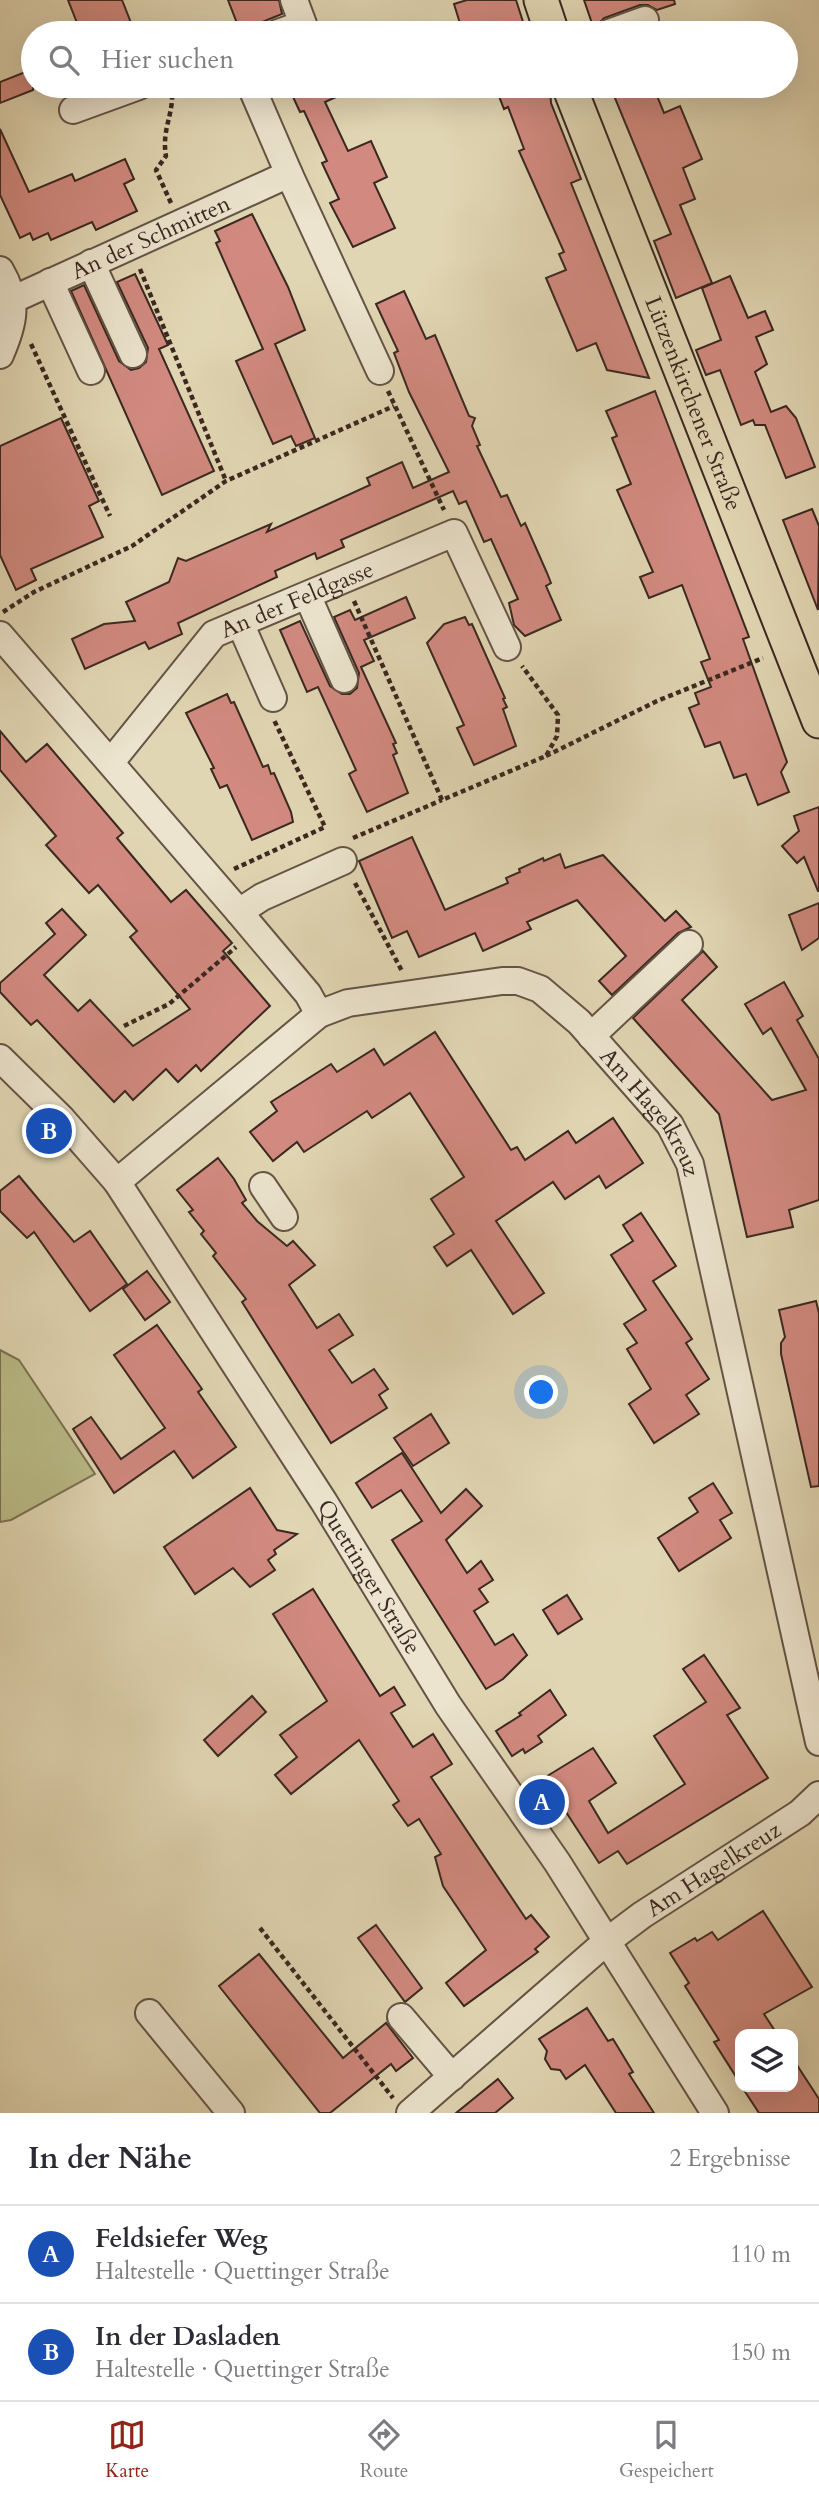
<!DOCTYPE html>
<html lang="de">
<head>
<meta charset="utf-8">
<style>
	:root { --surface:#fff; --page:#f2f2f3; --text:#2b2b33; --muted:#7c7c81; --line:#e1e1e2; --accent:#8f2418 }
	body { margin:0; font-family:Cardo,serif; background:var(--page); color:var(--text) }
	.controls { position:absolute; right:21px; bottom:21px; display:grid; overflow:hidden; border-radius:14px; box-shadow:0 7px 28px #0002 }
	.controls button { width:63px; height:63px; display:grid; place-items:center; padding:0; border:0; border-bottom:2px solid var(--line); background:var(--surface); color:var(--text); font:35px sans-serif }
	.you { position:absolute; left:542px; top:1393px; width:24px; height:24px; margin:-18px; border:5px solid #fff; border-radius:50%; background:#1a73e8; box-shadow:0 0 0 10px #1a73e833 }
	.badge { display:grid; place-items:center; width:46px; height:46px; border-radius:50%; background:var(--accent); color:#fff; font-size:23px; font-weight:700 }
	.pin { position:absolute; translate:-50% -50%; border:4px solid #fff; box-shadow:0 2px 7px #0006 }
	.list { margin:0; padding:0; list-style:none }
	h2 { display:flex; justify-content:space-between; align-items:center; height:91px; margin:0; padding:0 28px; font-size:30px }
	h2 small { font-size:23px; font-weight:400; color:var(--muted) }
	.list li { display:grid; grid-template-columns:46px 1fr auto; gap:21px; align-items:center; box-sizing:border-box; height:98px; padding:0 28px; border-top:2px solid var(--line) }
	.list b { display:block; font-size:26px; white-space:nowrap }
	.list p { margin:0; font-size:23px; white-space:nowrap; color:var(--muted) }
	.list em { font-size:23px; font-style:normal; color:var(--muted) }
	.icon { flex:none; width:38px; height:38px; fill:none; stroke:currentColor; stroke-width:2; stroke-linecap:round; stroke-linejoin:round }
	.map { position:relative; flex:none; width:819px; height:2113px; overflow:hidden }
	.search { position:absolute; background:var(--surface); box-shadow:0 7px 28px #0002; left:21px; right:21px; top:21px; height:77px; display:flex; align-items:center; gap:18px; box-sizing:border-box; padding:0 24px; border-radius:38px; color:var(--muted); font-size:26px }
	.sheet { height:287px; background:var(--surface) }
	nav { display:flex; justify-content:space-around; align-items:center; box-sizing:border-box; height:98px; border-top:2px solid var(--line); background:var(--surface); font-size:19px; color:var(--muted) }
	nav a { display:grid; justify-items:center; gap:4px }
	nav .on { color:var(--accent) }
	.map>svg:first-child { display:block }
	.green { fill:#babc88; stroke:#7a7254; stroke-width:2 }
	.building { fill:#d28a80; stroke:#3a2821; stroke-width:2 }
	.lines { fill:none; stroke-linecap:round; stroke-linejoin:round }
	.minor-casing { stroke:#645446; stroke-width:30 }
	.major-casing { stroke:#3a2821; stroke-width:37 }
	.path { stroke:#3a2821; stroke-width:4.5; stroke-dasharray:5 3.5; stroke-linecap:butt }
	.minor { stroke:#ece4ce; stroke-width:26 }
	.major { stroke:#e1d6b3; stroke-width:33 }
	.labels { text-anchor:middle; stroke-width:6; stroke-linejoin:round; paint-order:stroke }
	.street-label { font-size:23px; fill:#3a2821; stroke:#ece4ce }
</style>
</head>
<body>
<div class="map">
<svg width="819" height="2113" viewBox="0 0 819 2113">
	<rect width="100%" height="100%" fill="#e1d6b3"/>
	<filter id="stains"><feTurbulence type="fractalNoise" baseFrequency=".00286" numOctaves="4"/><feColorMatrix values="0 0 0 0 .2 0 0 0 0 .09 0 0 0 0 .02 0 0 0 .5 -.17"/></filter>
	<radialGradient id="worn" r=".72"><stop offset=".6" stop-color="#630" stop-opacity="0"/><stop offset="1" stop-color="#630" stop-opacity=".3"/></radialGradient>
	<path class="green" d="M0 1350 19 1360 95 1474 11 1520 0 1522Z"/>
	<g class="building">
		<path d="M68 0H122L135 33H81Z"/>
		<path d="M228 0H279L282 14 240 31Z"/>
		<path d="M467 0H516L525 28 508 33H489L487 27 463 33 454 4Z"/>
		<path d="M584 0H674L675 4 657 10 648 5H640L604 18 594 29Z"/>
		<path d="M33 69V90L0 103V82Z"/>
		<path d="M288 86H360L325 102 348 151 371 141 387 177 374 183 395 228 353 247 330 203 339 199 322 163 327 161 304 111 300 112Z"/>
		<path d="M495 86H550L551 103 581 179 571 183 649 378 607 370 596 343 577 351 546 278 566 270 559 254 564 252 519 151 524 149 508 107 504 109Z"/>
		<path d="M610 86H653L664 113 680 106 702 159 683 168 695 199 680 205 712 283 676 298 654 241 671 234Z"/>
		<path d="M0 129 29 192 72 174 75 181 125 159 134 179 124 184 137 211 96 230 92 222 51 240 48 233 33 240 30 233 20 238 0 195Z"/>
		<path d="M252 214 288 287 305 330 275 344 315 438 296 446 291 436 273 444 236 361 263 349 216 243 220 241 215 231Z"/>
		<path d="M135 274 168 345 159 349 214 471 162 495 71 291 84 285 119 361 131 370 139 368 146 362 148 348 117 282Z"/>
		<path d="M730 276 748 318 765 311 773 330 756 337 767 364 755 372 771 412 786 406 796 418 815 467 786 478 765 425H755L753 420 741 425 720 370 706 375 696 350 721 340 702 288Z"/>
		<path d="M404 291 426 339 435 335 469 416 475 418 472 426 480 445 477 446 501 497 507 495 521 526 525 523 547 573 551 583 546 586 561 620 525 636 514 625 509 603 518 599 491 539 484 542 466 501 459 504 453 491 341 540 344 547 317 559 315 553 275 571 277 577 178 623 182 634 149 649 145 642 85 669 72 639 104 624 135 621 126 602 169 582 178 558 186 561 271 524 267 532 370 485 367 478 402 462 413 488 449 472 409 392 394 353 398 351 376 304Z"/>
		<path d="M655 391 749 637 743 639 787 762 781 772 789 792 758 805 746 774 734 778 720 742 705 747 689 708 699 704 695 693 711 687 701 662 710 659 682 585 649 598 640 577 653 572 617 490 631 484 612 438 617 436 606 411Z"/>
		<path d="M61 418 99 501 89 506 103 537 31 569 36 580 16 590 0 555V446Z"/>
		<path d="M812 509 819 526 818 610 783 520Z"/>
		<path d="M406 597 415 618 364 640 374 661 361 667 396 743 393 744 397 753 393 755 408 793 367 812 349 774 356 770 318 687 307 692 280 630 300 621 330 686 342 694H350L357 688 359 673 334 617 350 610 355 620Z"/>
		<path d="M465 617 469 625 472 624 505 698 503 699 507 707 503 709 516 746 474 765 457 728 464 725 427 643 444 624Z"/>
		<path d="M227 694 231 703 234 702 263 767 268 765 271 774 274 773 291 812 293 822 252 840 227 785 220 788 211 769 214 768 186 713Z"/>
		<path d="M0 731 26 762 47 744 123 833 117 838 171 902 186 890 232 943 223 951 270 1006 201 1071 196 1065 178 1082 166 1069 133 1100 125 1091 114 1102 37 1020 31 1025 0 992V983L55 934 46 923 62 909 86 935 44 975 78 1011 90 1000 133 1046 190 1009 130 937 137 931 98 885 89 893 46 845 56 836 0 770Z"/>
		<path d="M819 807V891H818L804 857 797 863 782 846 799 831 794 816Z"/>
		<path d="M412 837 445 910 508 883 506 878 520 872 519 869 543 858 544 861 560 854 565 868 603 855 665 921 676 911 691 927 678 933 612 995 599 981 626 956 577 900 527 922 531 929 483 951 475 933 419 957 407 931 392 938 359 861Z"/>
		<path d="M819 903V938L802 950 789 915Z"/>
		<path d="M703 951 717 967 682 1000 772 1100 806 1090 771 1028 763 1034 745 1004 784 982 803 1016 797 1020 819 1059V1200L789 1210 793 1227 747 1237 719 1114 633 1018Z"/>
		<path d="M435 1032 511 1150 517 1147 525 1160 568 1131 576 1143 613 1118 643 1163 606 1188 599 1176 565 1199 553 1182 496 1221 544 1293 513 1314 471 1250 447 1266 434 1247 454 1234 431 1199 464 1177 410 1093 372 1118 367 1111 304 1152 297 1142 273 1161 250 1132 277 1111 271 1102 331 1064 337 1072 374 1049 384 1065Z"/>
		<path d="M218 1158 234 1179 246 1200 242 1203 257 1221 287 1246 293 1241 315 1265 289 1285 317 1328 339 1314 353 1335 329 1350 352 1383 374 1369 388 1389 379 1395 387 1408 331 1443 242 1302 246 1299 213 1256 216 1253 201 1234 204 1231 189 1212 193 1210 177 1190Z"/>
		<path d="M19 1176 74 1242 90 1231 127 1284 90 1311 34 1232 27 1238 0 1211V1191Z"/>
		<path d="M641 1213 676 1266 653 1281 692 1339 686 1343 709 1379 686 1395 699 1414 654 1443 629 1404 651 1389 627 1349 637 1343 624 1324 646 1310 611 1255 633 1241 623 1225Z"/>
		<path d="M147 1271 170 1302 145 1320 123 1289Z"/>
		<path d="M816 1301 819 1313V1486L811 1487 781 1354V1343L785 1337 779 1310Z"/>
		<path d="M157 1325 202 1389 198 1392 236 1447 193 1478 174 1451 114 1493 73 1429 91 1417 121 1459 165 1428 114 1355Z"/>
		<path d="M431 1414 449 1443 413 1466 394 1438Z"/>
		<path d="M402 1453 441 1513 466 1489 482 1506 446 1540 467 1573 481 1561 493 1580 479 1589 488 1602 474 1611 495 1645 513 1634 527 1655 503 1679 486 1689 392 1540 422 1521 401 1490 372 1508 356 1483Z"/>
		<path d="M713 1483 732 1513 720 1520 731 1538 679 1571 658 1538 698 1512 689 1498Z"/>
		<path d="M250 1488 277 1530 297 1534 274 1550 276 1554 268 1560 275 1570 250 1587 233 1568 195 1594 164 1547Z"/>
		<path d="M313 1589 380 1696 394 1687 405 1705 391 1713 413 1747 433 1734 452 1764 431 1777 526 1919 531 1915 549 1937 535 1949 538 1952 464 2006 446 1983 486 1950 443 1886 435 1857 441 1854 419 1819 408 1826 393 1805 399 1801 359 1740 291 1794 275 1775 297 1757 280 1735 327 1701 273 1614Z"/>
		<path d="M567 1595 582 1619 558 1634 543 1610Z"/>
		<path d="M704 1655 740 1708 727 1715 768 1778 627 1864 618 1851 599 1863 544 1778 593 1748 616 1783 589 1801 608 1833 685 1784 654 1736 706 1702 683 1669Z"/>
		<path d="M550 1690 566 1715 538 1736 542 1742 525 1753 523 1749 512 1756 496 1731 521 1715 519 1713Z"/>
		<path d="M252 1696 266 1712 218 1756 204 1740Z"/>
		<path d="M763 1911 812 1987 764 2014 777 2034H740V2083L714 2042 719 2040 685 1986 689 1983 670 1953 695 1938 697 1941 712 1932 718 1940Z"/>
		<path d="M376 1925 422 1988 405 2002 358 1938Z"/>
		<path d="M259 1954 343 2058 386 2023 413 2058 396 2071 391 2064 330 2113H320L219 1986Z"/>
		<path d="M587 2008 608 2041 613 2039 633 2072 629 2074 654 2113H616L585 2065 566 2079 560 2070 551 2069 545 2059 547 2051 539 2039Z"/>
		<path d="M793 2059 819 2099V2113H759L742 2087H793Z"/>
		<path d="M498 2079 513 2098 495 2113H456Z"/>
	</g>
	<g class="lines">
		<defs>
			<g id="minor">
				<path d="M278 33 303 24 294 0"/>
				<path d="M609 33 645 20"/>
				<path d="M251 86 289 174"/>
				<path d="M73 110 139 86"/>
				<path d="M91 263 133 354"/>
				<path d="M0 270C19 302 14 323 0 355"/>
				<path d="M50 282 91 371"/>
				<path id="s1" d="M14 299 289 174 380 371"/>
				<path d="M308 597 344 679"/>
				<path d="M240 623 273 698"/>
				<path d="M0 635 239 912 308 994 319 1014"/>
				<path id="s2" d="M111 762 214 634 454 533 507 647"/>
				<path d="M239 912 262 897 343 861"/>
				<path d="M591 1036 689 944"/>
				<path id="s3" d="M0 1058 62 1119 117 1182 324 1502 448 1705 557 1862 715 2113"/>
				<path id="s4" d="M117 1182 319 1014 348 1003 502 981H518L540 989 579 1022 670 1125 690 1164 819 1742"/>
				<path d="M263 1186 284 1217"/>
				<path d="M149 2013 231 2113"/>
				<path d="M401 2017 452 2077"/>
				<path id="s5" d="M410 2113 606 1942 642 1915 800 1813 819 1795"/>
			</g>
			<g id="major">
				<path d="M541 0 552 33"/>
				<path id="s6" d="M569 86 819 721"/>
			</g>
		</defs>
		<use href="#minor" class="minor-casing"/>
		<use href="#major" class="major-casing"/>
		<g class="path">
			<path d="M171 203 156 170 166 156C161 127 176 112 171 86"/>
			<path d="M140 269 226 481"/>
			<path d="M31 344 110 516"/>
			<path d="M388 391 444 510"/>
			<path d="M354 601 442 800 546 756 557 736 558 715 522 666"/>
			<path d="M3 612 34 592 132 546 226 481 394 406"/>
			<path d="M546 756 657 701 763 658"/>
			<path d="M353 838 442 800"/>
			<path d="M234 869 325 827 274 720"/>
			<path d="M355 883 402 971"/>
			<path d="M124 1026 169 1004 236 947"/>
			<path d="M260 1928 393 2098"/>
		</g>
		<use href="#minor" class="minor"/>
		<use href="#major" class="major"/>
	</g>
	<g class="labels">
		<g class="street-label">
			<text dy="8" stroke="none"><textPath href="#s1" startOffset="150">An der Schmitten</textPath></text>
			<text dy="8" stroke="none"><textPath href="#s6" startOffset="341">Lützenkirchener Straße</textPath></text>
			<text dy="8" stroke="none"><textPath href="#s2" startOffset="254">An der Feldgasse</textPath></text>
			<text dy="8" stroke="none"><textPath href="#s4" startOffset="656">Am Hagelkreuz</textPath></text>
			<text dy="8" stroke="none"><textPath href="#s3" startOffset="639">Quettinger Straße</textPath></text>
			<text dy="8" stroke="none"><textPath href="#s5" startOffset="390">Am Hagelkreuz</textPath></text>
		</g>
	</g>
	<rect width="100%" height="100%" filter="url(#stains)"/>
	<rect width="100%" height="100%" fill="url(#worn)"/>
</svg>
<div class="controls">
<button><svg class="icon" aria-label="layers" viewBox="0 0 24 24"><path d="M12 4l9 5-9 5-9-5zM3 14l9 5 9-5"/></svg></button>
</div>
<div class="you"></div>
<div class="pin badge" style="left:542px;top:1802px;background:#1a4fb4">A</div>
<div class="pin badge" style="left:49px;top:1131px;background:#1a4fb4">B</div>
<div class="search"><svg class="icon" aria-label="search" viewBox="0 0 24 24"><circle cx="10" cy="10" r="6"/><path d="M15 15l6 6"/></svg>Hier suchen</div>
</div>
<section class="sheet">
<h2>In der Nähe<small>2 Ergebnisse</small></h2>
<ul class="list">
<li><span class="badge" style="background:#1a4fb4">A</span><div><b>Feldsiefer Weg</b><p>Haltestelle · Quettinger Straße</p></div><em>110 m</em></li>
<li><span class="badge" style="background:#1a4fb4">B</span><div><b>In der Dasladen</b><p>Haltestelle · Quettinger Straße</p></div><em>150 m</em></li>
</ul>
</section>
<nav>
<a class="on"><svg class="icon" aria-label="map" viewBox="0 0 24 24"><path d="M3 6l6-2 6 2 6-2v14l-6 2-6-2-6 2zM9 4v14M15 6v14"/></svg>Karte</a>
<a><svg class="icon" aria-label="directions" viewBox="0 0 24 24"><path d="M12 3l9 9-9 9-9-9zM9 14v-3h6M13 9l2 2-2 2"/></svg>Route</a>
<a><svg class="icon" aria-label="saved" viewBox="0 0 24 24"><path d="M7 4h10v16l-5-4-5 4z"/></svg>Gespeichert</a>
</nav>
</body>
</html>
